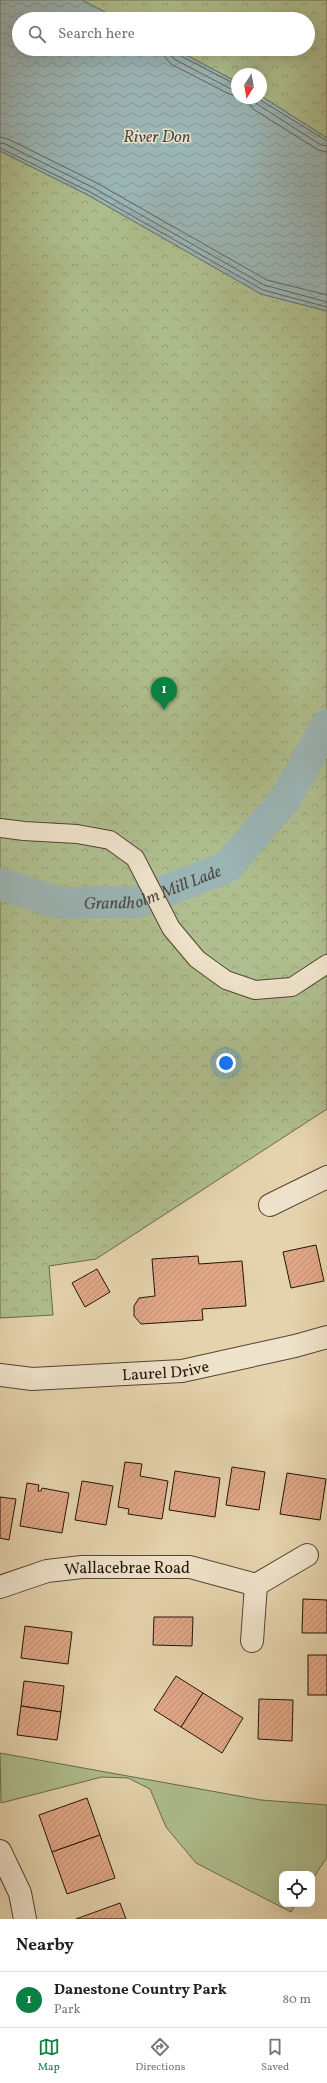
<!DOCTYPE html>
<html lang="en">
<head>
<meta charset="utf-8">
<style>
	:root { --surface:#fff; --page:#f6f6f6; --text:#222; --muted:#767676; --line:#e0e0e0; --accent:#0b8043 }
	body { margin:0; font-family:Vollkorn,serif; background:var(--page); color:var(--text) }
	.controls { position:absolute; right:12px; bottom:12px; display:grid; overflow:hidden; border-radius:8px; box-shadow:0 4px 16px #0002 }
	.controls button { width:36px; height:36px; display:grid; place-items:center; padding:0; border:0; border-bottom:1px solid var(--line); background:var(--surface); color:var(--text); font:20px sans-serif }
	.compass { position:absolute; left:231px; top:68px; width:36px; height:36px; border-radius:50%; background:var(--surface); box-shadow:0 4px 16px #0002; rotate:191deg }
	.you { position:absolute; left:226px; top:1063px; width:14px; height:14px; margin:-10px; border:3px solid #fff; border-radius:50%; background:#1a73e8; box-shadow:0 0 0 6px #1a73e833 }
	.badge { display:grid; place-items:center; width:26px; height:26px; border-radius:50%; background:var(--accent); color:#fff; font-size:13px; font-weight:700 }
	.pin { position:absolute; translate:-50% -33px; filter:drop-shadow(0 1px 2px #0008) }
	.pin::after { content:''; position:absolute; top:21px; width:14px; height:12px; background:inherit; clip-path:polygon(0 0,100% 0,50% 100%) }
	.list { margin:0; padding:0; list-style:none }
	h2 { display:flex; justify-content:space-between; align-items:center; height:52px; margin:0; padding:0 16px; font-size:17px }
	h2 small { font-size:13px; font-weight:400; color:var(--muted) }
	.list li { display:grid; grid-template-columns:26px 1fr auto; gap:12px; align-items:center; box-sizing:border-box; height:56px; padding:0 16px; border-top:1px solid var(--line) }
	.list b { display:block; font-size:15px; white-space:nowrap }
	.list p { margin:0; font-size:13px; white-space:nowrap; color:var(--muted) }
	.list em { font-size:13px; font-style:normal; color:var(--muted) }
	.icon { flex:none; width:22px; height:22px; fill:none; stroke:currentColor; stroke-width:2; stroke-linecap:round; stroke-linejoin:round }
	.map { position:relative; flex:none; width:327px; height:1919px; overflow:hidden }
	.search { position:absolute; background:var(--surface); box-shadow:0 4px 16px #0002; left:12px; right:12px; top:12px; height:44px; display:flex; align-items:center; gap:10px; box-sizing:border-box; padding:0 14px; border-radius:22px; color:var(--muted); font-size:15px }
	.sheet { height:108px; background:var(--surface) }
	nav { display:flex; justify-content:space-around; align-items:center; box-sizing:border-box; height:56px; border-top:1px solid var(--line); background:var(--surface); font-size:11px; color:var(--muted) }
	nav a { display:grid; justify-items:center; gap:2px }
	nav .on { color:var(--accent) }
	.map>svg:first-child { display:block }
	.grass { fill:#afbe8e; stroke:#68694c }
	.forest { fill:url(#forest-crowns); stroke:#68694c }
	.water { fill:url(#water-waves); stroke:#6b7571 }
	.lines { fill:none; stroke-linecap:round; stroke-linejoin:round }
	.shore { stroke:#5e6460; stroke-width:1 }
	.canal { stroke:#9bb5b5; stroke-width:32 }
	.building { fill:url(#building-hatch); stroke:#22140b }
	.service-casing { stroke:#534434; stroke-width:20 }
	.minor-casing { stroke:#534434; stroke-width:24 }
	.service { stroke:#eee2ca; stroke-width:18 }
	.minor { stroke:#eee2ca; stroke-width:22 }
	.labels { text-anchor:middle; stroke-width:3; stroke-linejoin:round; paint-order:stroke }
	.street-label { font-size:16px; fill:#22140b; stroke:#eee2ca }
	.water-label { font-size:17px; font-style:italic; fill:#4c4c46; stroke:#eee2ca }
</style>
</head>
<body>
<div class="map">
<svg width="327" height="1919" viewBox="0 0 327 1919">
	<defs>
		<pattern id="forest-crowns" width="20" height="18" patternUnits="userSpaceOnUse"><rect width="20" height="18" fill="#afbe8e"/><path d="M2 6a3 3 0 1 1 6 0M12 15a3 3 0 1 1 6 0" fill="none" stroke="#96a279"/></pattern>
		<pattern id="water-waves" width="16" height="10" patternUnits="userSpaceOnUse"><rect width="16" height="10" fill="#9bb5b5"/><path d="M0 5q4-4 8 0t8 0" fill="none" stroke="#859b9a"/></pattern>
		<pattern id="building-hatch" width="6" height="6" patternUnits="userSpaceOnUse"><rect width="6" height="6" fill="#e1a887"/><path d="M-1 1l2-2M0 6l6-6M5 7l2-2" fill="none" stroke="#c19073"/></pattern>
	</defs>
	<rect width="100%" height="100%" fill="#e5d3ad"/>
	<filter id="stains"><feTurbulence type="fractalNoise" baseFrequency=".005" numOctaves="4"/><feColorMatrix values="0 0 0 0 .2 0 0 0 0 .09 0 0 0 0 .02 0 0 0 .5 -.17"/></filter>
	<radialGradient id="worn" r=".72"><stop offset=".6" stop-color="#630" stop-opacity="0"/><stop offset="1" stop-color="#630" stop-opacity=".3"/></radialGradient>
	<path class="grass" d="M0 1753 261 1800 327 1805V1857L312 1880V1874H282V1904H296L291 1912 196 1863 166 1827 150 1789 128 1778 102 1777 1 1803Z"/>
	<g class="forest">
		<path d="M82 0H327V138L261 96V74H237V82L175 49H308V19H118Z"/>
		<path d="M0 151 88 195 261 294 327 311V1109L96 1259 49 1266 53 1315 0 1318Z"/>
	</g>
	<path class="water" d="M0 0H82L118 19H19V49H175L237 82V98H261V96L327 138V311L261 294 88 195 0 151Z"/>
	<g class="lines">
		<g class="shore">
			<path d="M163 49 165 57 171 64 229 94 237 96"/>
			<path d="M169 49 170 54 174 59 231 89 237 90"/>
			<path d="M174 49 177 54 237 85"/>
			<path d="M246 98 253 109 318 150 327 152"/>
			<path d="M252 98 257 104 321 145 327 146"/>
			<path d="M257 98 327 141"/>
			<path d="M0 137 8 139 95 182 267 280 327 295"/>
			<path d="M0 143 5 144 92 187 264 285 327 302"/>
			<path d="M0 148 90 192 263 290 327 307"/>
		</g>
		<path class="canal" id="s1" d="M0 884 60 903 137 902 227 867 286 798 327 725"/>
	</g>
	<g class="building">
		<path d="M316 1245 324 1281 291 1288 283 1252Z"/>
		<path d="M198 1256 199 1264 242 1261 246 1306 202 1309 203 1320 141 1324 134 1316V1306L139 1298 155 1296 152 1259Z"/>
		<path d="M97 1269 110 1292 85 1307 72 1283Z"/>
		<path d="M125 1462 142 1464 140 1476 168 1481 162 1519 128 1514 129 1509 118 1507Z"/>
		<path d="M232 1467 265 1472 259 1510 226 1505Z"/>
		<path d="M175 1471 220 1478 215 1517 169 1510Z"/>
		<path d="M287 1473 326 1479 320 1520 280 1514Z"/>
		<path d="M82 1481 113 1486 106 1525 75 1520Z"/>
		<path d="M27 1483 39 1485 38 1491H41L42 1488 69 1493 62 1533 20 1526Z"/>
		<path d="M0 1497 16 1499 9 1540 0 1538Z"/>
		<path d="M303 1599 327 1600V1633H302Z"/>
		<path d="M154 1617H193L192 1646 153 1645Z"/>
		<path d="M25 1626 72 1632 68 1664 21 1658Z"/>
		<rect x="308" y="1655" width="19" height="40"/>
		<path d="M176 1676 203 1693 181 1727 154 1710Z"/>
		<path d="M24 1681 64 1686 61 1712 21 1706Z"/>
		<path d="M203 1693 243 1718 222 1753 181 1727Z"/>
		<path d="M259 1699 293 1700 292 1741 258 1739Z"/>
		<path d="M21 1706 61 1712 57 1740 17 1735Z"/>
		<path d="M87 1798 100 1835 52 1852 39 1815Z"/>
		<path d="M100 1835 115 1878 67 1894 52 1852Z"/>
		<path d="M120 1903 126 1919H76Z"/>
	</g>
	<g class="lines">
		<defs>
			<path id="service" d="M0 828 24 831 77 834 110 840 135 858 171 928 197 959 226 980 255 990 292 987 327 964"/>
			<g id="minor">
				<path d="M270 1205 327 1177"/>
				<path id="s2" d="M0 1375 32 1379 182 1371 295 1346 327 1337"/>
				<path id="s3" d="M0 1587 47 1571 82 1567H190L256 1585 307 1555"/>
				<path d="M252 1641 256 1585"/>
				<path d="M0 1851 20 1893 25 1919"/>
			</g>
		</defs>
		<use href="#service" class="service-casing"/>
		<use href="#minor" class="minor-casing"/>
		<use href="#service" class="service"/>
		<use href="#minor" class="minor"/>
	</g>
	<g class="labels">
		<g class="street-label">
			<text dy="6" stroke="none"><textPath href="#s2" startOffset="166">Laurel Drive</textPath></text>
			<text dy="6" stroke="none"><textPath href="#s3" startOffset="130">Wallacebrae Road</textPath></text>
		</g>
		<g class="water-label">
			<text x="157" y="142">River Don</text>
			<text dy="6" stroke="none"><textPath href="#s1" startOffset="158">Grandholm Mill Lade</textPath></text>
		</g>
	</g>
	<rect width="100%" height="100%" filter="url(#stains)"/>
	<rect width="100%" height="100%" fill="url(#worn)"/>
</svg>
<div class="controls">
<button><svg class="icon" aria-label="locate" viewBox="0 0 24 24"><circle cx="12" cy="12" r="6"/><path d="M12 2v4M12 18v4M2 12h4M18 12h4"/></svg></button>
</div>
<svg class="compass" viewBox="-18 -18 36 36"><path d="M0-13l5 13h-10z" fill="#e53935"/><path d="M0 13l5-13h-10z" fill="#767676"/></svg>
<div class="you"></div>
<div class="pin badge" style="left:164px;top:710px">1</div>
<div class="search"><svg class="icon" aria-label="search" viewBox="0 0 24 24"><circle cx="10" cy="10" r="6"/><path d="M15 15l6 6"/></svg>Search here</div>
</div>
<section class="sheet">
<h2>Nearby<small></small></h2>
<ul class="list">
<li><span class="badge">1</span><div><b>Danestone Country Park</b><p>Park</p></div><em>80 m</em></li>
</ul>
</section>
<nav>
<a class="on"><svg class="icon" aria-label="map" viewBox="0 0 24 24"><path d="M3 6l6-2 6 2 6-2v14l-6 2-6-2-6 2zM9 4v14M15 6v14"/></svg>Map</a>
<a><svg class="icon" aria-label="directions" viewBox="0 0 24 24"><path d="M12 3l9 9-9 9-9-9zM9 14v-3h6M13 9l2 2-2 2"/></svg>Directions</a>
<a><svg class="icon" aria-label="saved" viewBox="0 0 24 24"><path d="M7 4h10v16l-5-4-5 4z"/></svg>Saved</a>
</nav>
</body>
</html>
